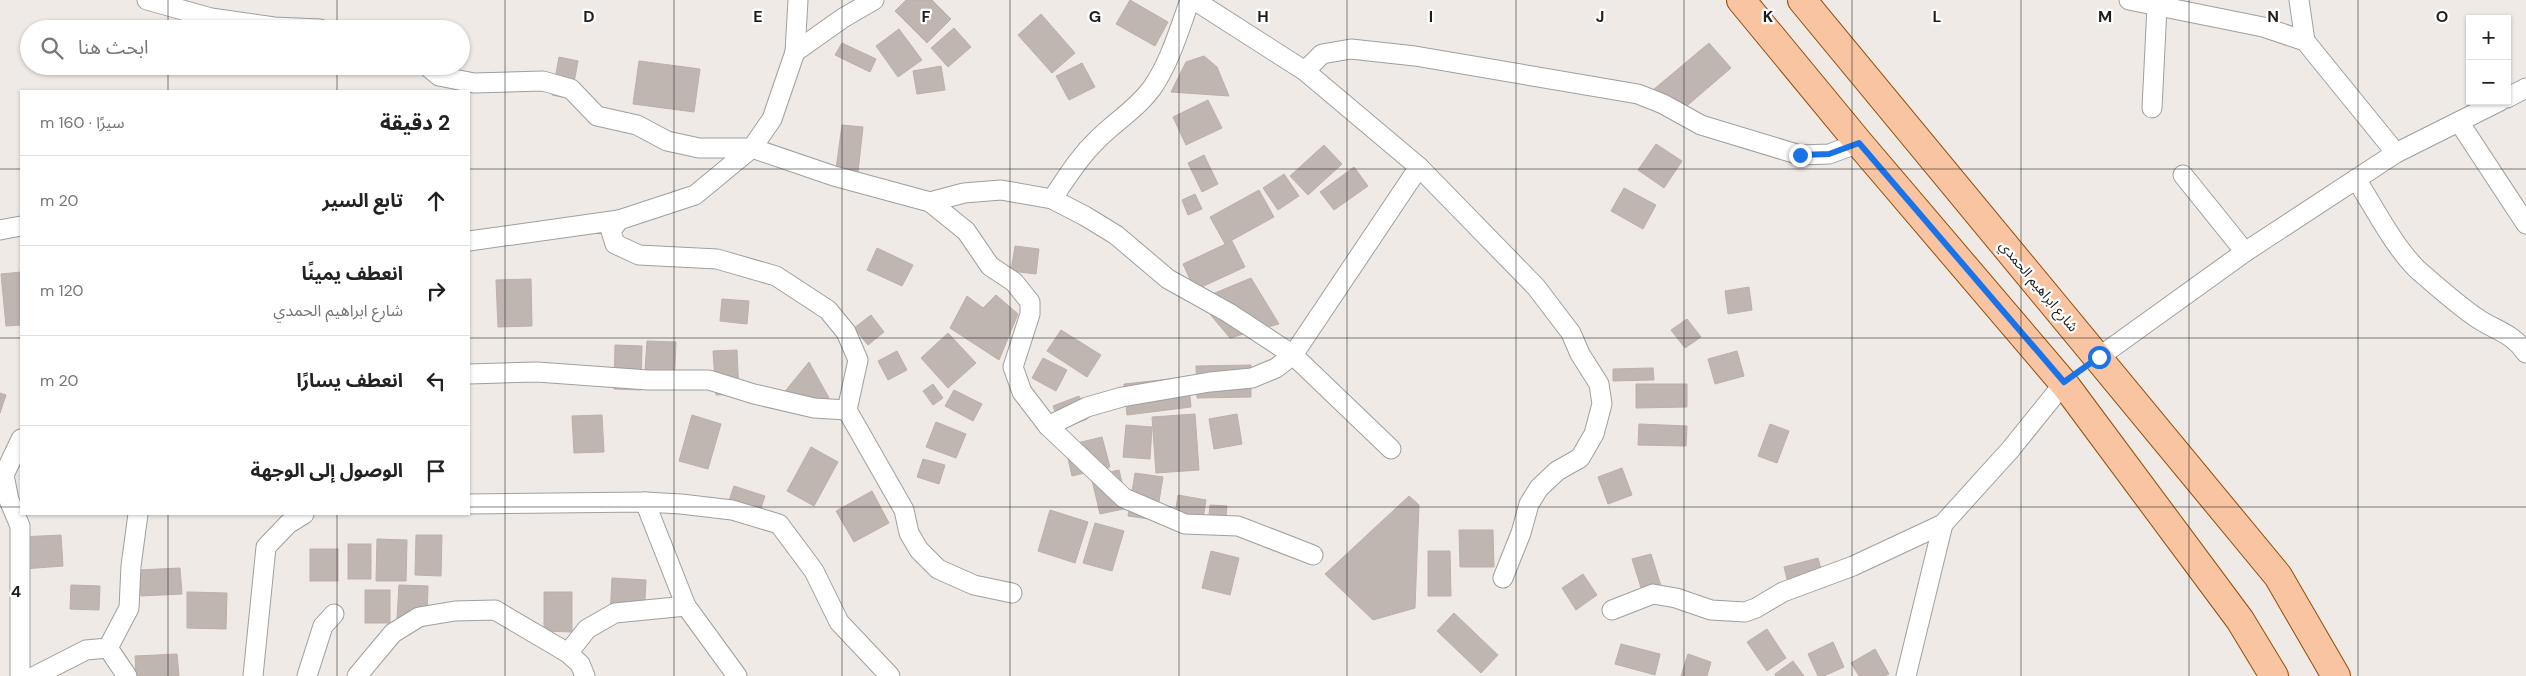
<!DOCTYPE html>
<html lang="ar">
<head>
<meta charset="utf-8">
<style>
	:root { --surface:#fff; --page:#f6f6f6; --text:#222; --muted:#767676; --line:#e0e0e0 }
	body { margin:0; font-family:"DM Sans","Noto Sans Arabic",sans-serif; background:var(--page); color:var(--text); direction:rtl }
	.controls { position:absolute; right:15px; top:15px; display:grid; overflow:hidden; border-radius:0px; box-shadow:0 1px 4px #0004 }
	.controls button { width:45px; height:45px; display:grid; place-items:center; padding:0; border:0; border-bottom:1px solid var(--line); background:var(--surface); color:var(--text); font:25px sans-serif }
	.stop { position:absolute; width:15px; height:15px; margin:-11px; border:4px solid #1a73e8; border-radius:50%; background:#fff }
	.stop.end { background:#1a73e8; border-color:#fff; box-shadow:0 1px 5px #0008 }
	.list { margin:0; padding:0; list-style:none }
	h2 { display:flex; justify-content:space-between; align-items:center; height:65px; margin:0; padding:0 20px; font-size:21px }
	h2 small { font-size:16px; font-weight:400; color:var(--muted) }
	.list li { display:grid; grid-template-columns:32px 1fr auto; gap:15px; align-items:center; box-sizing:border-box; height:90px; padding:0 20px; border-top:1px solid var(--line) }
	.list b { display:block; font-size:19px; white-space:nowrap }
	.list p { margin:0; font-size:16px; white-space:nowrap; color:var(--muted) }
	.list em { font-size:16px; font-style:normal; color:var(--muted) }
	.icon { flex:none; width:28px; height:28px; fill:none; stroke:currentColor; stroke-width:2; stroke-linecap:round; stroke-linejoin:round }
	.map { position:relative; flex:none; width:2526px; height:676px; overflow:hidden; direction:ltr }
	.search { position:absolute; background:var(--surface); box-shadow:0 1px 4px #0004; left:20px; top:20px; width:450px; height:55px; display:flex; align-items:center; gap:12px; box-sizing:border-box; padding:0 18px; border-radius:28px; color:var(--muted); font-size:19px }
	.panel { position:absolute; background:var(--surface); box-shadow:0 1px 4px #0004; left:20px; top:90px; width:450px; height:425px; border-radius:0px; direction:rtl }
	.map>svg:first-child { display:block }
	.building { fill:#bfb5b1; stroke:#c0aea8 }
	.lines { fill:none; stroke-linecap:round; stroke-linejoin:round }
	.street-casing { stroke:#9f9f9f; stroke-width:21 }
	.primary-casing { stroke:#934d06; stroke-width:30 }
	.street { stroke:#fff; stroke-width:19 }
	.primary { stroke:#f8c4a1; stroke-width:28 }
	.route { stroke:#1a73e8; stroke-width:6 }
	.grid { fill:none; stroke:#1e1e1e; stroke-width:1; stroke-opacity:0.55 }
	.labels { text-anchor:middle; stroke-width:4.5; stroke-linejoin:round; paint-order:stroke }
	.street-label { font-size:14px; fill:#1e1e1e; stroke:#fff }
	.grid-label { font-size:16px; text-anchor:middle; font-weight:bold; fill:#1e1e1e; stroke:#fff; stroke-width:4.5; stroke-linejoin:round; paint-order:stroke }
</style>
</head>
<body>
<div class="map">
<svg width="2526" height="676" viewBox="0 0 2526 676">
	<rect width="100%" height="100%" fill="#efeae5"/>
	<g class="building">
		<path d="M906 0H932L951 19 927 43 895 11Z"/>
		<path d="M1130 0 1168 22 1155 46 1116 24Z"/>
		<path d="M1041 14 1075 53 1052 73 1018 35Z"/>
		<path d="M954 28 971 47 948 67 931 48Z"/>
		<path d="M899 29 922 60 898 77 876 46Z"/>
		<path d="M842 43 876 59 870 72 835 55Z"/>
		<path d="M1709 43 1731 68 1675 116 1653 90Z"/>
		<path d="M1204 56 1217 67 1229 96 1171 92 1186 62Z"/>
		<path d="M559 57 578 61 571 99 552 95Z"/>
		<path d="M639 61 700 69 694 112 633 104Z"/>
		<path d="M1082 63 1095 87 1069 100 1056 76Z"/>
		<path d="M941 66 945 90 917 94 913 71Z"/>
		<path d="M1208 100 1222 128 1186 145 1173 117Z"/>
		<path d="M842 125 863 127 858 172 836 169Z"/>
		<path d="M1656 144 1682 161 1664 188 1638 170Z"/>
		<path d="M1324 145 1342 164 1308 195 1290 176Z"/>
		<path d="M1204 155 1218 184 1202 192 1188 163Z"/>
		<path d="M1354 167 1368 186 1334 210 1320 192Z"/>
		<path d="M1284 174 1299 196 1278 210 1263 188Z"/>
		<path d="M1624 188 1656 205 1643 229 1611 211Z"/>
		<path d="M1259 190 1274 217 1225 244 1210 217Z"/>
		<path d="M1195 194 1202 209 1188 215 1182 200Z"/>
		<path d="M1232 241 1245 267 1195 290 1183 264Z"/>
		<path d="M1015 246 1039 249 1036 274 1011 271Z"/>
		<path d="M877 248 913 265 902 286 867 270Z"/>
		<path d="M21 272V325L6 326 1 274Z"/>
		<path d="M1251 278 1279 324 1230 338 1198 300Z"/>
		<path d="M531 279 532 326 498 327 496 280Z"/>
		<path d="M1749 287 1752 310 1728 314 1725 291Z"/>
		<path d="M996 295 1018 314 999 360 950 328 967 296 983 308Z"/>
		<path d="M722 299 749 301 747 324 720 321Z"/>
		<path d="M871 315 884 332 868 345 854 328Z"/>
		<path d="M1687 319 1701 337 1685 348 1671 330Z"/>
		<path d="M1061 330 1101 355 1087 377 1047 351Z"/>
		<path d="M948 333 976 363 948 388 921 358Z"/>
		<path d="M647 341 676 342 674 386 644 384Z"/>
		<path d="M615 345 642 346 641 390 614 389Z"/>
		<path d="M737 350 739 394 716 395 713 351Z"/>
		<path d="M897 351 907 370 888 380 878 361Z"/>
		<path d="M1737 351 1744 376 1715 384 1708 359Z"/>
		<path d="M1043 358 1067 370 1056 391 1032 378Z"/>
		<path d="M809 362 829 398 817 417 773 406Z"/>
		<path d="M1251 365V397L1197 398 1196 366Z"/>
		<path d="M1653 368 1654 380 1613 381V369Z"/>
		<path d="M1188 377 1191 407 1127 415 1124 384Z"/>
		<path d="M933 384 943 398 933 405 923 391Z"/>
		<path d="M1636 384H1687V407L1636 408Z"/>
		<path d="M954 390 982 404 973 421 945 406Z"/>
		<path d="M0 393 6 395 0 413Z"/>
		<path d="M1079 396 1087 419 1062 429 1053 406Z"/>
		<path d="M1195 414 1199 470 1156 473 1152 417Z"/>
		<path d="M1237 414 1242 444 1214 449 1209 419Z"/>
		<path d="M602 415 604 452 574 453 572 416Z"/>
		<path d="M692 415 721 424 708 469 679 461Z"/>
		<path d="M936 422 966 434 956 458 926 447Z"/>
		<path d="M1639 424 1687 426 1686 446 1638 445Z"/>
		<path d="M1770 424 1789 431 1777 463 1758 456Z"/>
		<path d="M1126 425 1152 427 1150 459 1123 457Z"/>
		<path d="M1102 437 1110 467 1072 476 1065 446Z"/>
		<path d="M811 447 838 462 814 506 787 491Z"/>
		<path d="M923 459 945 465 939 484 917 477Z"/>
		<path d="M1622 468 1632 495 1608 504 1598 477Z"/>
		<path d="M1119 470 1128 508 1100 514 1091 476Z"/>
		<path d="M1135 473 1163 477 1156 520 1128 516Z"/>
		<path d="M734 486 765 496 755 526 724 515Z"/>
		<path d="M872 491 889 523 854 542 836 511Z"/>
		<path d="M1178 495 1206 500 1201 532 1173 528Z"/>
		<path d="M1409 496 1419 505 1415 608 1373 620 1325 574Z"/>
		<path d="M1210 505 1227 506 1225 527 1208 526Z"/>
		<path d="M1050 510 1088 522 1075 563 1038 551Z"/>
		<path d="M1095 523 1124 531 1112 571 1083 563Z"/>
		<path d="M1459 530H1493L1494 567H1460Z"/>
		<path d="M61 535 63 566 23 569 21 537Z"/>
		<path d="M416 535H442L441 576 415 575Z"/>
		<path d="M377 539 407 540 406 581H376Z"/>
		<rect x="348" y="544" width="23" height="35"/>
		<rect x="310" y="549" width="28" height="32"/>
		<path d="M1211 551 1239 558 1230 595 1202 588Z"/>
		<path d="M1428 551H1450L1451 596H1428Z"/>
		<path d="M1651 554 1661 586 1642 591 1632 559Z"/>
		<path d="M1818 558 1826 587 1791 595 1784 567Z"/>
		<path d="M180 568 182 594 141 596 139 570Z"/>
		<path d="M1583 574 1597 595 1576 610 1562 588Z"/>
		<path d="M612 578 646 580 644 619 610 617Z"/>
		<path d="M71 585 100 586 99 610 70 609Z"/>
		<path d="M399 585 428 586 427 621 397 619Z"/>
		<rect x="365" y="590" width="25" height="33"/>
		<path d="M187 592 227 593 226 629 187 628Z"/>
		<path d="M544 592H572V632L544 631Z"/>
		<path d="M1454 613 1498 655 1481 673 1437 631Z"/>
		<path d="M1767 629 1786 658 1767 671 1747 642Z"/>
		<path d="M1833 642 1844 667 1824 676H1818L1808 654Z"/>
		<path d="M1621 644 1660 654 1655 675 1615 664Z"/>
		<path d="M1875 649 1889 674 1885 676H1859L1851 663Z"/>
		<path d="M177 654 179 676H136L135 656Z"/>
		<path d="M1688 654 1711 662 1707 676H1681Z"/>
		<path d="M1793 661 1804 676H1776L1775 674Z"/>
	</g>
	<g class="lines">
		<defs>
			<g id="street">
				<path d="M147 0 211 18 274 27 320 29"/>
				<path d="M1194 0 1305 71 1419 167 1536 287 1571 333 1580 354 1599 384 1602 404 1594 434 1580 458 1557 471 1539 488 1529 504 1521 533 1503 578"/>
				<path d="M2129 0 2263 27 2305 41 2396 153"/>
				<path d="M2299 0 2305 41"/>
				<path d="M795 52 798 0"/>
				<path d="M427 66 439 76 474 83 543 81 571 89 597 116 637 125 667 141 699 148H752L834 176 930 202 966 231 990 266 1014 282 1030 302V314L1013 367 1022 392 1048 426 1124 498 1185 524 1238 526 1313 555"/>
				<path d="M1305 71 1322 54 1351 49 1415 56 1638 94 1663 104 1701 125 1800 155 1829 154 1859 143"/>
				<path d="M2507 98 2526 88"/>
				<path d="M2152 108 2157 7"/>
				<path d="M2459 122 2526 224"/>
				<path d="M2183 175 2245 252"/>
				<path d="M2356 179C2374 207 2394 247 2418 270 2434 284 2460 307 2477 318 2494 330 2513 333 2526 353"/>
				<path d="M1052 199C1066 179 1078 158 1096 141 1114 122 1136 110 1152 88 1170 62 1179 30 1190 0"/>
				<path d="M930 202 964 193 1001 190 1052 199 1085 216 1116 235 1168 279 1229 313 1293 355 1391 449"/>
				<path d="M619 220 695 195 752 148 772 119 795 52 843 18 874 0"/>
				<path d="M0 230 21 226"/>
				<path d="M469 241 619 220 611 231 615 244 639 255 717 259 776 276 828 310 846 332 858 360 847 410 904 510 909 533 919 550 938 569 974 585 1012 593"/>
				<path d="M2099 357 2245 252 2396 153 2500 101"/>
				<path d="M469 374 537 372 648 380H709L754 394 814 408 847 410"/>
				<path d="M1048 426 1087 407 1122 397 1210 382 1252 378 1276 368 1293 355 1419 167"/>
				<path d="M645 502 686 606 737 676"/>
				<path d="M469 504 645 502 681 504 732 510 779 524 814 571 839 622 890 676"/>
				<path d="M1612 610 1653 594 1676 598 1711 610 1745 612 1756 608 1783 592 1853 566 1943 524 2010 450 2064 383"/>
				<path d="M568 653 587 629 615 613 686 606"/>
				<path d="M20 676V526L9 500 4 475 21 439"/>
				<path d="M35 676 86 650 108 648"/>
				<path d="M127 676 108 648 129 608 131 566 138 514"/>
				<path d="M253 676 266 547 288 524 304 514"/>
				<path d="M307 676 323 626 334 614"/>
				<path d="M357 676 393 633 419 617 455 611 495 610 568 653 580 664 585 676"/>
				<path d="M1906 676 1943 524"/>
			</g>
			<g id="primary">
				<path d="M1741 0 1859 143 2066 386 2240 620 2274 676"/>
				<path d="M1802 0 2278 576 2336 676"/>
			</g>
		</defs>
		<use href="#street" class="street-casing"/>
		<use href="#primary" class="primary-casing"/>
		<use href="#street" class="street"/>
		<use href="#primary" class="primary"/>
	</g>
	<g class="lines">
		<path class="route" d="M1800 155 1829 154 1859 143 2064 382 2099 357"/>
	</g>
	<path class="grid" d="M168 0V29M337 0V29M505 0V676M674 0V676M842 0V676M1010 0V676M1179 0V676M1347 0V676M1516 0V676M1684 0V676M1852 0V676M2021 0V676M2189 0V676M2358 0V676M168 66V91M337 66V91M0 169H21M469 169H2526M0 338H21M469 338H2526M0 507H21M469 507H2526M168 514V676M337 514V676"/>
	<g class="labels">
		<g class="street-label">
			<text transform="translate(2039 286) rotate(50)" y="5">شارع ابراهيم الحمدي</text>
		</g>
	</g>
	<g class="grid-label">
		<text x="589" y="22">D</text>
		<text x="758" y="22">E</text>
		<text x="926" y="22">F</text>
		<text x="1095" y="22">G</text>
		<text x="1263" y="22">H</text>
		<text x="1431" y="22">I</text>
		<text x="1600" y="22">J</text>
		<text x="1768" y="22">K</text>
		<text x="1937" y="22">L</text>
		<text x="2105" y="22">M</text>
		<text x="2273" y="22">N</text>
		<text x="2442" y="22">O</text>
		<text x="16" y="597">4</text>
	</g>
</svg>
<div class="controls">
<button>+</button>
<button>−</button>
</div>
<div class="stop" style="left:2099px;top:357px"></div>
<div class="stop end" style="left:1800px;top:155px"></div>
<div class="search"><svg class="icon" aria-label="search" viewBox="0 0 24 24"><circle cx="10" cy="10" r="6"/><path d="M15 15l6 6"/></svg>ابحث هنا</div>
<section class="panel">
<h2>2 دقيقة<small>سيرًا · 160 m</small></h2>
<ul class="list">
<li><svg class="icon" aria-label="ahead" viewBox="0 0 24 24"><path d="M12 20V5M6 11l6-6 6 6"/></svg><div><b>تابع السير</b></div><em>20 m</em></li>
<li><svg class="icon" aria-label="right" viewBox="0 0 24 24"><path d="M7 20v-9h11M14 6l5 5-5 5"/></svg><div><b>انعطف يمينًا</b><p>شارع ابراهيم الحمدي</p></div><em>120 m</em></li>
<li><svg class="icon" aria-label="left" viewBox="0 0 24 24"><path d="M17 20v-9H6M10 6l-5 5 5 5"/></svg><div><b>انعطف يسارًا</b></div><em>20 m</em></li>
<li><svg class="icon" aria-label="arrive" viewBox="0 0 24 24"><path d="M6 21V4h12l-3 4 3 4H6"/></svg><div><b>الوصول إلى الوجهة</b></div></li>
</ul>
</section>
</div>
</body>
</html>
